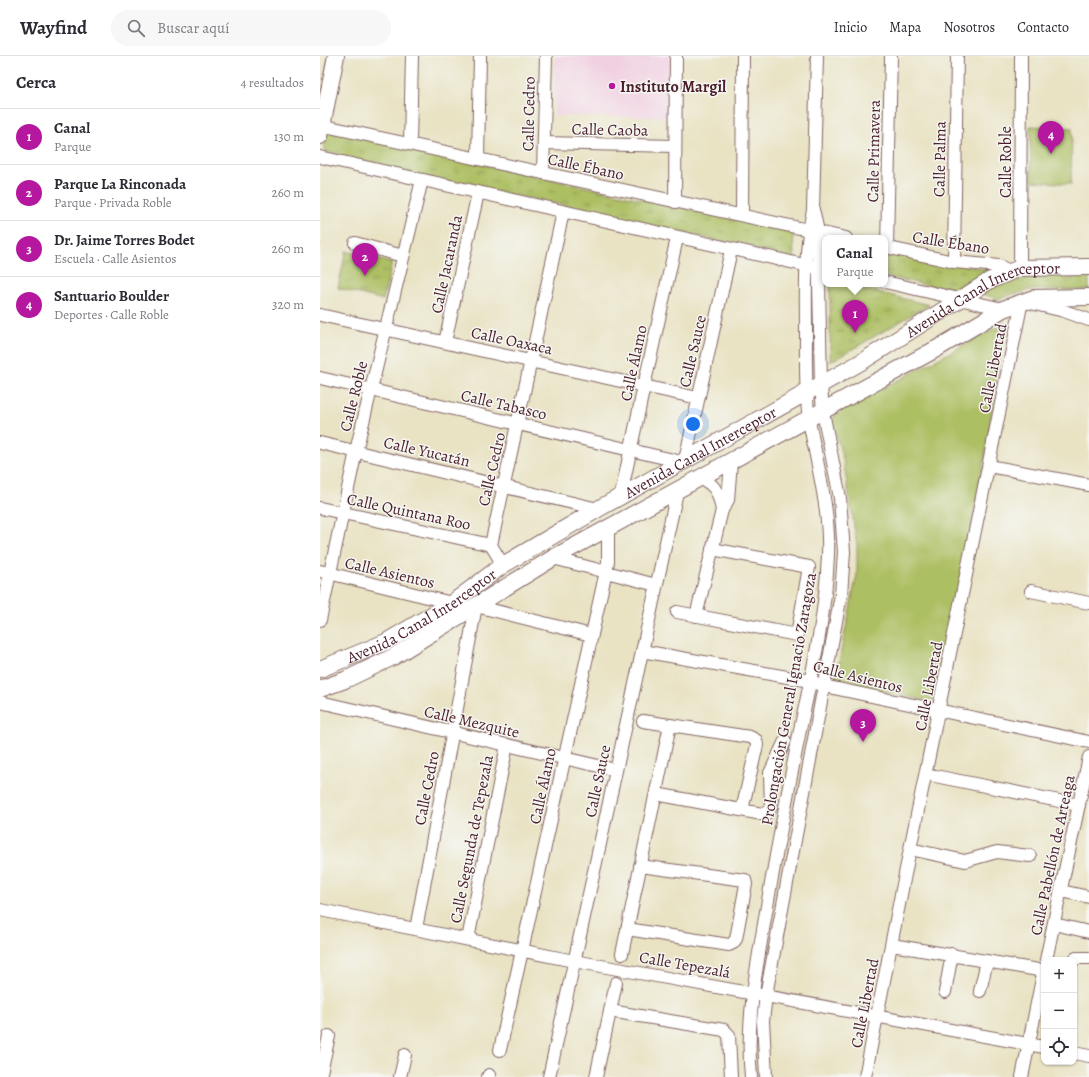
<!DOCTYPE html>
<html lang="es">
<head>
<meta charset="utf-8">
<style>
	:root { --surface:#fff; --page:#f7f7f7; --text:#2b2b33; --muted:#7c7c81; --line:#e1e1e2; --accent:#b5179e }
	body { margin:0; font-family:Alegreya,serif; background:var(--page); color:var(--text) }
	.controls { position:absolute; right:12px; bottom:12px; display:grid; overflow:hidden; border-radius:8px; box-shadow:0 1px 3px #0004 }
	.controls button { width:36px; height:36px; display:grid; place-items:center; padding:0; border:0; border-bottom:1px solid var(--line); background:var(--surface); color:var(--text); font:20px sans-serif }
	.you { position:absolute; left:373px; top:368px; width:14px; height:14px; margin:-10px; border:3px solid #fff; border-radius:50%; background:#1a73e8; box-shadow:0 0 0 6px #1a73e833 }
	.badge { display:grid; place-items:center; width:26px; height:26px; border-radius:50%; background:var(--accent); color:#fff; font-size:13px; font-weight:700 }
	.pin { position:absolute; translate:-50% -33px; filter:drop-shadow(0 1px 2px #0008) }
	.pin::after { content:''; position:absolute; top:21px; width:14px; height:12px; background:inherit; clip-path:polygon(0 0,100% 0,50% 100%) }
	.popup { position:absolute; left:502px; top:179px; width:66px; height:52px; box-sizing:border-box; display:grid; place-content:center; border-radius:8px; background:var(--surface); filter:drop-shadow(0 1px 3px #0005); font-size:13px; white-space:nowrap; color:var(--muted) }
	.popup b { font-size:15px; color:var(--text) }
	.popup::after { content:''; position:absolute; left:50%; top:100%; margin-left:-8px; border:8px solid transparent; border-top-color:var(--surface) }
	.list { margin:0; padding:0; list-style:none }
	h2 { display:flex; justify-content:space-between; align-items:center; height:52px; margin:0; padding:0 16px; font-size:17px }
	h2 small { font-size:13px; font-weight:400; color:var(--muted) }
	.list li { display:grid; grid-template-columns:26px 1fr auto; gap:12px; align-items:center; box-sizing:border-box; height:56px; padding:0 16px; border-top:1px solid var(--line) }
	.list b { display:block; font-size:15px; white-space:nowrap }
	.list p { margin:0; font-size:13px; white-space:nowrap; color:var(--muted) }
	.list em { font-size:13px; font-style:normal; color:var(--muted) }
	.icon { flex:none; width:22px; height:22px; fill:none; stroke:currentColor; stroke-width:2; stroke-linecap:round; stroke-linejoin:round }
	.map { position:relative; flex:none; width:769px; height:1021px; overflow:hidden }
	header { display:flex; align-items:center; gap:24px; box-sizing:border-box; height:56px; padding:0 20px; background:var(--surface); border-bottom:1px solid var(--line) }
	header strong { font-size:19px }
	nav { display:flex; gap:22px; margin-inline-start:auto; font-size:14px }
	.search { width:280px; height:36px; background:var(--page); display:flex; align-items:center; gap:10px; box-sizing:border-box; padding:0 14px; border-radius:22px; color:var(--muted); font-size:15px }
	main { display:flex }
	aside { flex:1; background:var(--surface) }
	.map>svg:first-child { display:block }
	.built { fill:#f1d0e2 }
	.grass { fill:#adbf63; stroke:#7c6f47 }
	.park { fill:url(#park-tufts); stroke:#7c6f47 }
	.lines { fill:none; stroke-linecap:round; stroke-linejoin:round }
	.minor-casing { stroke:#826461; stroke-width:14 }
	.major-casing { stroke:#826461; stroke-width:18 }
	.minor { stroke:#fff; stroke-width:12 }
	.major { stroke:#fff; stroke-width:16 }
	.poi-dot { fill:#b5179e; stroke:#f6f6f2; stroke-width:1.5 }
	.labels { text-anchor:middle; stroke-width:3; stroke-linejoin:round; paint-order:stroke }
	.poi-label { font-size:16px; font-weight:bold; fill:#4a1f2b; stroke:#f6f6f2; text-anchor:start }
	.street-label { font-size:16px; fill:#4a1f2b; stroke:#f6f6f2 }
</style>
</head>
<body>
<header>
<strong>Wayfind</strong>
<div class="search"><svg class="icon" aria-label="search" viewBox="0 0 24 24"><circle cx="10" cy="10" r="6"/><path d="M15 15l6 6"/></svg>Buscar aquí</div>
<nav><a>Inicio</a><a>Mapa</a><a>Nosotros</a><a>Contacto</a></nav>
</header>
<main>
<aside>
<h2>Cerca<small>4 resultados</small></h2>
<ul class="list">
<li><span class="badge">1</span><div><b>Canal</b><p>Parque</p></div><em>130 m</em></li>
<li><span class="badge">2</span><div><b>Parque La Rinconada</b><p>Parque · Privada Roble</p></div><em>260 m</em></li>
<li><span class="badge">3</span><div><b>Dr. Jaime Torres Bodet</b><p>Escuela · Calle Asientos</p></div><em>260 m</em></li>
<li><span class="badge">4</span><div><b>Santuario Boulder</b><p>Deportes · Calle Roble</p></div><em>320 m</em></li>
</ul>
</aside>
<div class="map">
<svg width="769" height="1021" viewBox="0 0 769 1021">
	<defs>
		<pattern id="park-tufts" width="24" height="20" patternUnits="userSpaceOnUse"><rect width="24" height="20" fill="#adbf63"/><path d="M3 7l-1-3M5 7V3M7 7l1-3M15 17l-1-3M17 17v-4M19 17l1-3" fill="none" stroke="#8f9b52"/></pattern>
	</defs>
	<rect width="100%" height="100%" fill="#f6f6f2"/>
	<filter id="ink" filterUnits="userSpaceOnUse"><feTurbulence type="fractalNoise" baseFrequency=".025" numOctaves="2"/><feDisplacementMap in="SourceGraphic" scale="8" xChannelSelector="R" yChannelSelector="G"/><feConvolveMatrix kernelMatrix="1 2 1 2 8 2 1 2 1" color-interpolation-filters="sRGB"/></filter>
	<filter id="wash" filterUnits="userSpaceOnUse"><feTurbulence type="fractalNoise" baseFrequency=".012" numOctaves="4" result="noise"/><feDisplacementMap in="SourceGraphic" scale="16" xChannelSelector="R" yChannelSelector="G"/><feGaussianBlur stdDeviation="0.9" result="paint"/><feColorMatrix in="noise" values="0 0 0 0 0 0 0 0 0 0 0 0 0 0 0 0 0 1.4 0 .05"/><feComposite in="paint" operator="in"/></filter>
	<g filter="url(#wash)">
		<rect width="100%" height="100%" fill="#e9e3c4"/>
		<path class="built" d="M235 0H351L350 61 234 60Z"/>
		<g class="grass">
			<path d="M710 70 752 72 751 128 711 125Z"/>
			<path d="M685 267 665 400 634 556 612 646 515 625 537 518V489L523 403 512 365 515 359 528 351Z"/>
		</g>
		<g class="park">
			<path d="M3 74 473 176 474 202 239 148 103 121 4 95Z"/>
			<path d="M565 194 669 214 635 234H628L565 220Z"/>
			<path d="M26 195 72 207 63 244 18 232Z"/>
			<path d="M769 217V234H710L677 243 661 237 692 220Z"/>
			<path d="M510 228H526L609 249 510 306Z"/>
		</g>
	</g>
	<g filter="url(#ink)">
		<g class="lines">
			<defs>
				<g id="minor">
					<path d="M0 69 526 182"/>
					<path d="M224 87 355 90"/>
					<path d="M90 88 92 0"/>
					<path d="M0 101 493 211"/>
					<path d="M158 102 160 0"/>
					<path d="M223 117 226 0"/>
					<path d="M355 146 356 0"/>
					<path d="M422 159 423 0"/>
					<path d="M35 187 83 200"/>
					<path d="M565 191 634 206 679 210 690 215"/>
					<path d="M567 191 571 0"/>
					<path d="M634 206 637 0"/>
					<path d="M700 212 701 0"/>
					<path d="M565 226 683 253"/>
					<path d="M0 259 378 342"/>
					<path d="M125 286 158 137"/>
					<path d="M0 322 362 406"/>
					<path d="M0 387 278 453"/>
					<path d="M365 404 411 194"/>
					<path d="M669 410 769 429"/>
					<path d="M381 423C396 428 399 439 402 454"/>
					<path d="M301 439 324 330 357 182"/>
					<path d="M0 452 171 489"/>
					<path d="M233 502 336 529"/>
					<path d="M183 509 171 489 243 156"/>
					<path d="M0 515 132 547"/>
					<path d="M711 535 769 547"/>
					<path d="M357 556 477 579 489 511 392 493"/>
					<path d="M376 560 402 454 408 444 411 406"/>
					<path d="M0 564 36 395 102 124"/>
					<path d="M322 595 490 625 504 630 769 686"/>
					<path d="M0 646 296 714"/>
					<path d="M323 665 430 681 436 684 437 689 422 754"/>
					<path d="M615 720 759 749"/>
					<path d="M336 738 442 758 447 757 451 750 450 717 465 685"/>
					<path d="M590 793 645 805 677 796 710 800"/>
					<path d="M741 835 769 841"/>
					<path d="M0 854 254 905 724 991"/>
					<path d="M734 868 769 876"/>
					<path d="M96 873 156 550 271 579"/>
					<path d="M307 873 409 889 413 887 416 883 426 828 425 824 320 810"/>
					<path d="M148 883 187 689"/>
					<path d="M572 889 724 915"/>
					<path d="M302 898 350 669"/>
					<path d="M726 904 769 701"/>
					<path d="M754 904 756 902H769"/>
					<path d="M660 935 667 905"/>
					<path d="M625 936 632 898"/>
					<path d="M290 955 404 974 409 979 411 1021"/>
					<path d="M180 994 288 506V473"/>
					<path d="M754 997 769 1000"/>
					<path d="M0 1021 9 980"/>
					<path d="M80 1021 85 999"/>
					<path d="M168 1021 169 1019"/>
					<path d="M229 1021 357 436"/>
					<path d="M276 1021 296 927"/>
					<path d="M431 1021C426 969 435 919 444 868 455 801 468 735 481 669 493 613 506 556 508 499 510 454 497 409 489 364 485 335 486 306 486 277 486 235 484 194 493 154L497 0"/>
					<path d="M446 1021 443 965 446 939 521 539 524 496 520 442 503 356 501 329 498 176 494 157"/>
					<path d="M545 1021 590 793 702 245 744 255 769 264"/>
					<path d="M702 1021 724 913"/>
				</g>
				<g id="major">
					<path d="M0 80 16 0"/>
					<path id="s1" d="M0 613 66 586 132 547 183 509 278 453 543 305 669 225 700 212 769 211"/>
					<path d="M0 633 25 624 73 601 233 502 618 292 683 253 714 242 769 241"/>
				</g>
			</defs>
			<use href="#minor" class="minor-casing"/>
			<use href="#major" class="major-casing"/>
			<use href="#minor" class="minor"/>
			<use href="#major" class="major"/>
		</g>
	</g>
	<circle class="poi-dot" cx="292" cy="30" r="4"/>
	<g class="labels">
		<g class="poi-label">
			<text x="300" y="36">Instituto Margil</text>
		</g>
		<g class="street-label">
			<text transform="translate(208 58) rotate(-89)" y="6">Calle Cedro</text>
			<text transform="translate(290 73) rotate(1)" y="6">Calle Caoba</text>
			<text transform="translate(553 95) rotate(-89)" y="6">Calle Primavera</text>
			<text transform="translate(619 103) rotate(-89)" y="6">Calle Palma</text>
			<text transform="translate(685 106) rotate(-90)" y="6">Calle Roble</text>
			<text transform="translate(266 110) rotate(12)" y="6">Calle Ébano</text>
			<text transform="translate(631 186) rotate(9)" y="6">Calle Ébano</text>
			<text transform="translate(126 208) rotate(-78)" y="6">Calle Jacaranda</text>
			<text dy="6" stroke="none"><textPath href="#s1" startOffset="763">Avenida Canal Interceptor</textPath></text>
			<text transform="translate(192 284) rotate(12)" y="6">Calle Oaxaca</text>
			<text transform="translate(372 295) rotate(-77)" y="6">Calle Sauce</text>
			<text transform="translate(313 307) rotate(-78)" y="6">Calle Álamo</text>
			<text transform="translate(672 312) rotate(-79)" y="6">Calle Libertad</text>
			<text transform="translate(33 340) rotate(-76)" y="6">Calle Roble</text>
			<text transform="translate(184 348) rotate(13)" y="6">Calle Tabasco</text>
			<text transform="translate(107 395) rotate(13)" y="6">Calle Yucatán</text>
			<text dy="6" stroke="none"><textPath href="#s1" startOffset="439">Avenida Canal Interceptor</textPath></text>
			<text transform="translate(171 413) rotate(-77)" y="6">Calle Cedro</text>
			<text transform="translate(89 455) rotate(12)" y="6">Calle Quintana Roo</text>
			<text transform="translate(70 516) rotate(13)" y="6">Calle Asientos</text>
			<text dy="6" stroke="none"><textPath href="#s1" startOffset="115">Avenida Canal Interceptor</textPath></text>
			<text transform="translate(538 620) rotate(14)" y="6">Calle Asientos</text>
			<text transform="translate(608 630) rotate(-79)" y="6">Calle Libertad</text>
			<text transform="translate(468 643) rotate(-80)" y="6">Prolongación General Ignacio Zaragoza</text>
			<text transform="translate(152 665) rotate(13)" y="6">Calle Mezquite</text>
			<text transform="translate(277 725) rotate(-78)" y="6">Calle Sauce</text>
			<text transform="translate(222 730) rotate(-78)" y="6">Calle Álamo</text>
			<text transform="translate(106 732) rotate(-79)" y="6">Calle Cedro</text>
			<text transform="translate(151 783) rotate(-79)" y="6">Calle Segunda de Tepezala</text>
			<text transform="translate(732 799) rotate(-78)" y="6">Calle Pabellón de Arteaga</text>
			<text transform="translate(365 908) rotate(10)" y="6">Calle Tepezalá</text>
			<text transform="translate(544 947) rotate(-79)" y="6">Calle Libertad</text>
		</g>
	</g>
</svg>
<div class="controls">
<button>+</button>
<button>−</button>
<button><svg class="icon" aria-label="locate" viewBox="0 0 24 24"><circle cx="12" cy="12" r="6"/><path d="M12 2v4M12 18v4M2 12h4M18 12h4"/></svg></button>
</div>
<div class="you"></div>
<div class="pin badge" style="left:535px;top:277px">1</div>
<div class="popup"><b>Canal</b>Parque</div>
<div class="pin badge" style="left:45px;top:220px">2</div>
<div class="pin badge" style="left:543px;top:686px">3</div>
<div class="pin badge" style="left:731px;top:98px">4</div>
</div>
</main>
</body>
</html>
